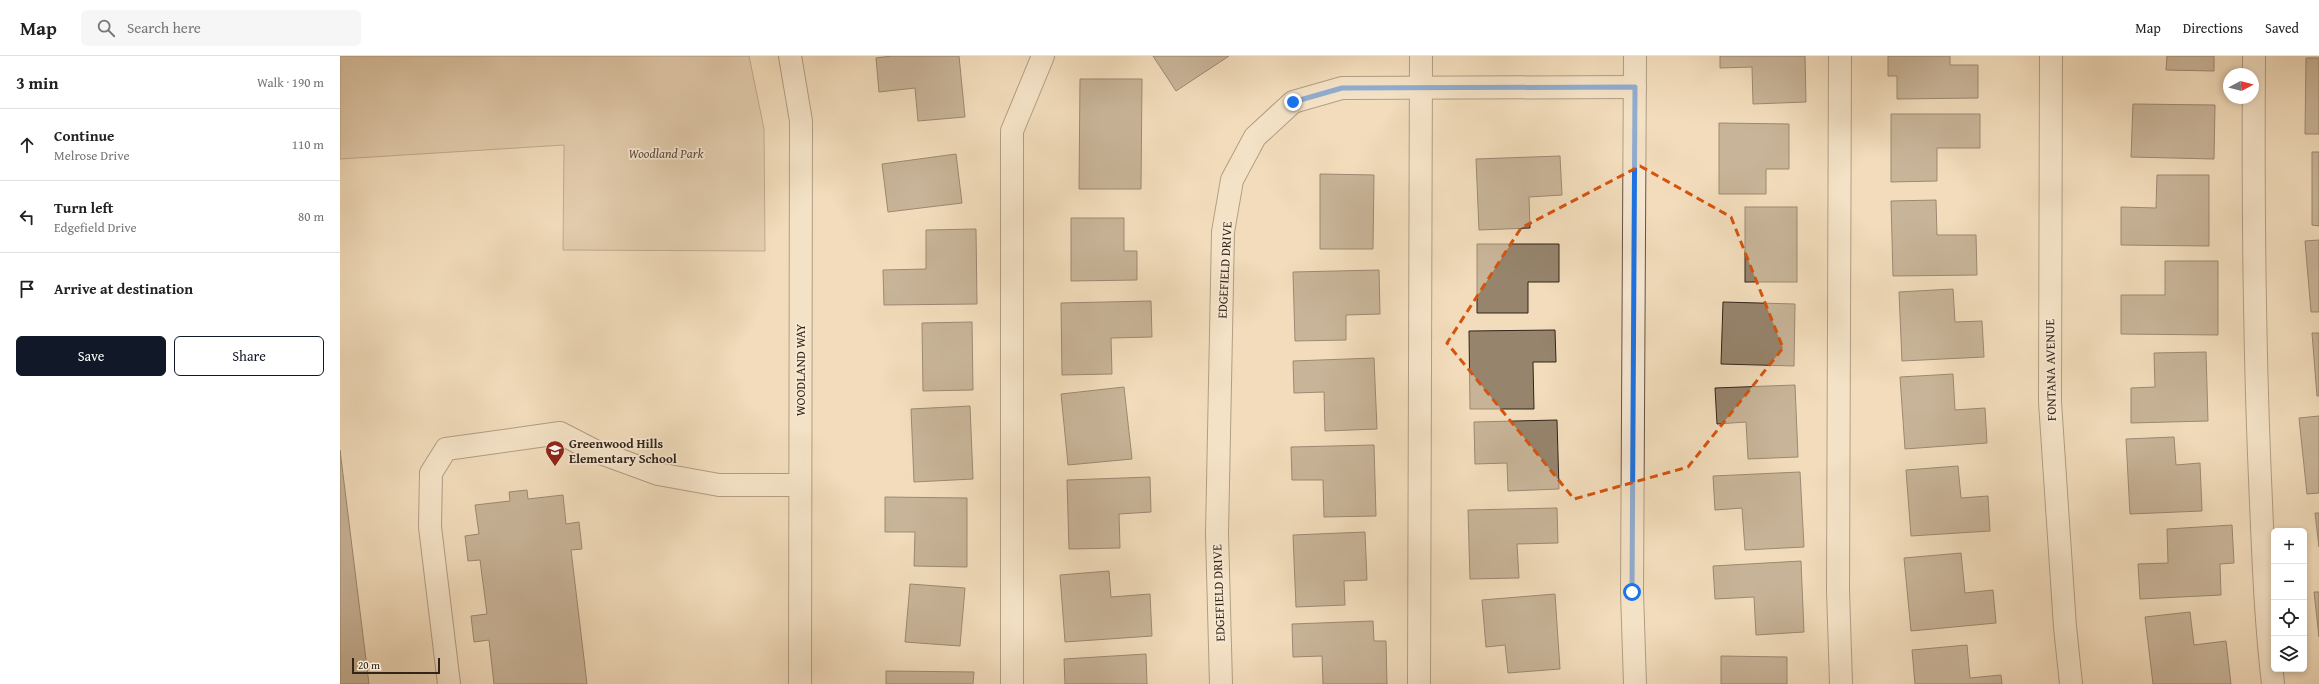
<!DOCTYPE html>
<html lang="en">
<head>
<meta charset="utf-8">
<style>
	:root { --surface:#fff; --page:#f6f6f6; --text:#222; --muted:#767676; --line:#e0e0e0; --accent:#111827 }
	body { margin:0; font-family:"Gentium Book Plus",serif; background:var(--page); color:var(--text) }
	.controls { position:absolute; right:12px; bottom:12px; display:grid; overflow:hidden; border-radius:6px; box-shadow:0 2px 6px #0003 }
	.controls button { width:36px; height:36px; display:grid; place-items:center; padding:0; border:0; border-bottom:1px solid var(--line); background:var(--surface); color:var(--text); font:20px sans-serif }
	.compass { position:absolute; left:1883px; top:12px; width:36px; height:36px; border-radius:50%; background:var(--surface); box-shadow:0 2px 6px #0003; rotate:83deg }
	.scale { position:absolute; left:12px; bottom:10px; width:88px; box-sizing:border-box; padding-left:4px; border:2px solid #332418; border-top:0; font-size:11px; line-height:14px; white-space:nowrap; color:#332418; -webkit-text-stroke:3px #f7e8d3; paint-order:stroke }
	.stop { position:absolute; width:12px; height:12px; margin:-9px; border:3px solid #1a73e8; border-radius:50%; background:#fff }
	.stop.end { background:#1a73e8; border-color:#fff; box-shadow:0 1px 4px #0008 }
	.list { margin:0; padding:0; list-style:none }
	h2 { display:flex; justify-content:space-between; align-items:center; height:52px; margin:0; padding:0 16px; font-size:17px }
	h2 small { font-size:13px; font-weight:400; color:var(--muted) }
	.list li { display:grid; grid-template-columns:26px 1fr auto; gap:12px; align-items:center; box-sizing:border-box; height:72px; padding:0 16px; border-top:1px solid var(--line) }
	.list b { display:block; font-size:15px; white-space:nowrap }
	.list p { margin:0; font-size:13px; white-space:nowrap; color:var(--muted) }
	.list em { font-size:13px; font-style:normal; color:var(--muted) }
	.actions { display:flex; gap:8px; padding:12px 16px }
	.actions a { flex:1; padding:9px 0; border:1px solid var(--accent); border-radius:6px; text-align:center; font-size:14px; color:var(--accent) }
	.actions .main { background:var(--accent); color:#fff }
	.icon { flex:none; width:22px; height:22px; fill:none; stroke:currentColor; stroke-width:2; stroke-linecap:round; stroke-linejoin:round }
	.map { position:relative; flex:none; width:1979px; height:628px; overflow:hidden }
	header { display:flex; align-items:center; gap:24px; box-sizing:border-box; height:56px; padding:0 20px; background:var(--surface); border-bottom:1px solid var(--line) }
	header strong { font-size:19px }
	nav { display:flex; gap:22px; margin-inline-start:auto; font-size:14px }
	.search { width:280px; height:36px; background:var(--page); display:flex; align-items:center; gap:10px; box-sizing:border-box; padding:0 14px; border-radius:6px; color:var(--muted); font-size:15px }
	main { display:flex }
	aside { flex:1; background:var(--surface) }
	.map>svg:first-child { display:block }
	.green { fill:#d2bd9f; stroke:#82705c }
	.building { fill:#96846d; stroke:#332418 }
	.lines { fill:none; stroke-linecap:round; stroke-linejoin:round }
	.minor-casing { stroke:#635241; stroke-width:24 }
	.minor { stroke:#f7e8d3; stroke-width:22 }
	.route { stroke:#1a73e8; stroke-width:5 }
	.marked { fill:none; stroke:#d6540d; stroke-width:3; stroke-dasharray:8 5; stroke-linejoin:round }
	.labels { text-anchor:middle; stroke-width:3.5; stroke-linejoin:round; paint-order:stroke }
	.park-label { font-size:13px; font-style:italic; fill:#5b4a3a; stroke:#f7e8d3 }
	.street-label { font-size:13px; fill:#332418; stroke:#f7e8d3 }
	.poi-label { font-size:13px; font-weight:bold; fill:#332418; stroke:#f7e8d3; text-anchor:start }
</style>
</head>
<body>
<header>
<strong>Map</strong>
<div class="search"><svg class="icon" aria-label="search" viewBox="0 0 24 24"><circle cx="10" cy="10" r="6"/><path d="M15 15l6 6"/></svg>Search here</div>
<nav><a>Map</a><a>Directions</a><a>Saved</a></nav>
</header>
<main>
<aside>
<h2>3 min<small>Walk · 190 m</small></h2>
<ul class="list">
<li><svg class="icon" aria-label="ahead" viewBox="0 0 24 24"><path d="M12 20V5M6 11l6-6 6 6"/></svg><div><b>Continue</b><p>Melrose Drive</p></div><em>110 m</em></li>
<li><svg class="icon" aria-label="left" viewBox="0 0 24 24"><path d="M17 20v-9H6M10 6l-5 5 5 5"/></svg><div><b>Turn left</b><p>Edgefield Drive</p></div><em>80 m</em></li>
<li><svg class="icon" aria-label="arrive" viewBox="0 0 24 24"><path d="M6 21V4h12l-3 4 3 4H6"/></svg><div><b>Arrive at destination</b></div></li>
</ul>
<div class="actions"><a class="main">Save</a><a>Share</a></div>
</aside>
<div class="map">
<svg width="1979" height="628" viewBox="0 0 1979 628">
	<rect width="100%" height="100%" fill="#f2dcbb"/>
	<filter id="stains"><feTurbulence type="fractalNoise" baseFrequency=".005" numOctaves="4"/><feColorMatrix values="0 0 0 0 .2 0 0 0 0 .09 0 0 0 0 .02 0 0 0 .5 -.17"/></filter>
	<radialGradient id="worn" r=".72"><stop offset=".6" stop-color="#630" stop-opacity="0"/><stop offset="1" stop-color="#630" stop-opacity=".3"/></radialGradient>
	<path class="green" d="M0 0H409L424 73 425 195 223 194 224 89 0 103Z"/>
	<g class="building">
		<path d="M552 0H619L625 61 578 65 575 32 539 36 536 2Z"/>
		<path d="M813 0H889L836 35Z"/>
		<path d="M1380 0H1465L1466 46 1413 48 1412 11 1380 12Z"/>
		<path d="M1548 0H1610V9H1638V42L1557 43V20H1548Z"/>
		<path d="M1827 0H1874V15L1826 14Z"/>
		<path d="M1966 2H1979V78H1965Z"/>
		<path d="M740 23H802L801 133H739Z"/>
		<path d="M1793 48 1875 49 1874 103 1791 101Z"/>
		<path d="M1551 58H1640V92H1597V125L1551 126Z"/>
		<path d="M1379 67 1449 68V113H1426V138H1379Z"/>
		<path d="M1972 96H1979V170L1972 169Z"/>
		<path d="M616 98 622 147 548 156 542 108Z"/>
		<path d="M1220 100 1222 139 1189 141 1190 172 1139 174 1136 103Z"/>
		<path d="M980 118 1034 119 1033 193H980Z"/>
		<path d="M1817 119H1869V190L1781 189V151L1816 152Z"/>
		<path d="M1596 144 1597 179H1636L1637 219 1553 220 1551 145Z"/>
		<rect x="1405" y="151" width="52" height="75"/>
		<path d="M731 162H784V195H797V224L731 225Z"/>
		<path d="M636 173 637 248 544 249 543 214 586 213V174Z"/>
		<path d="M1979 184V256H1971L1965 185Z"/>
		<path d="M1137 188H1219V226H1188V257H1137Z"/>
		<path d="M1825 205H1878V279L1781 278V239H1825Z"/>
		<path d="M1039 214 1040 258 1006 259V284L955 285 953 216Z"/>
		<path d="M1613 233 1615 266 1642 265 1644 301 1562 305 1559 236Z"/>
		<path d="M811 245 812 281 771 282 772 318 722 319 721 247Z"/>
		<path d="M1383 246 1455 248 1454 310 1381 308Z"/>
		<path d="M632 266 633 334 583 335 582 267Z"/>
		<path d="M1215 274 1216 306H1193L1194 353H1130L1129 275Z"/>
		<path d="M1972 277H1979V340H1977Z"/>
		<path d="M1866 296 1868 365 1791 367V332L1815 331 1814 297Z"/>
		<path d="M1034 302 1037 373 985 375 984 336 954 337 953 305Z"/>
		<path d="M1613 318 1615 354 1645 352 1647 387 1565 393 1560 321Z"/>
		<path d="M1455 329 1458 401 1408 403 1406 366 1377 368 1375 332Z"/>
		<path d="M784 331 792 403 728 409 721 338Z"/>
		<path d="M630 350 633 423 574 426 571 353Z"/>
		<path d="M1979 360V437L1967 438 1959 362Z"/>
		<path d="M1217 364 1219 433 1168 435 1167 407 1135 408 1134 366Z"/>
		<path d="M1834 381 1836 409 1860 407 1862 455 1790 458 1786 383Z"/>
		<path d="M1034 389 1036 460 984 461 983 424H952L951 391Z"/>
		<path d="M0 394 29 628H0Z"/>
		<path d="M1618 410 1621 442 1648 440 1650 475 1571 480 1566 414Z"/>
		<path d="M1460 416 1464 491 1405 494 1402 452 1375 454 1373 420Z"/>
		<path d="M810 421 811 456 779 458 780 492 729 493 727 424Z"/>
		<path d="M187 434 188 443 223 439 226 468 239 466 242 493 231 494 247 628H154L149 584 134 586 131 560 147 558 140 504 128 505 125 480 139 478 135 449 170 445 169 436Z"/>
		<path d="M545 441 627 442V511L574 510 575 476H545Z"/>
		<path d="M1217 452 1218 487 1177 488 1179 522 1130 523 1128 454Z"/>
		<path d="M1975 457H1979V491Z"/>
		<path d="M1892 469 1894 507 1880 508 1881 539 1800 543 1798 508 1828 507 1827 473Z"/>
		<path d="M1025 476 1027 524 1004 525 1005 549 956 551 953 479Z"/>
		<path d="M1621 497 1625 537 1653 534 1656 567 1571 575 1564 502Z"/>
		<path d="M1461 505 1464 576 1416 579 1414 541 1375 543 1373 510Z"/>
		<path d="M769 515 771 541 810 538 812 580 725 586 720 519Z"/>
		<path d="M570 528 625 532 620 590 565 586Z"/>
		<path d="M1974 536H1979V581Z"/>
		<path d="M1215 538 1220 613 1168 617 1165 589 1146 591 1142 544Z"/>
		<path d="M1850 556 1854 589 1886 585 1891 628H1813L1805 561Z"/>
		<path d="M1033 565 1034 585H1046L1047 628H983L982 600 953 601 952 568Z"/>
		<path d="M1627 589 1630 622 1661 619 1662 628H1575L1572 594Z"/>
		<path d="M806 598 807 628H725L724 603Z"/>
		<path d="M1381 600 1447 601V628H1381Z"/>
		<path d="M546 615 634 616 633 628H546Z"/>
	</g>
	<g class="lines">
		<defs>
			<g id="minor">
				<path d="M450 0 461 65 460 628"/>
				<path d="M1295 0 1292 536 1295 628"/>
				<path d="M1500 0 1498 534 1501 628"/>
				<path d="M1711 0 1710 346 1725 571 1731 628"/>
				<path d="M1914 0C1913 141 1914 282 1920 423 1923 492 1925 560 1933 628"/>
				<path d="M109 628 90 471 91 417 106 393 220 377 255 395 318 418 379 429H460"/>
				<path d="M672 628V75L703 0"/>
				<path d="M881 628 877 478 883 176 892 124 915 81 953 46 1002 32 1295 31"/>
				<path d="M1079 628 1081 0"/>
			</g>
		</defs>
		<use href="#minor" class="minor-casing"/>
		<use href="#minor" class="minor"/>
	</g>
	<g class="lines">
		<path class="route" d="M953 46 1002 32 1295 31 1292 536"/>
	</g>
	<path d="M0 0H1979V628H0ZM1300 110 1391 161 1443 292 1348 411 1234 443 1107 287 1181 172Z" fill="#f2dcbb" fill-opacity=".55" fill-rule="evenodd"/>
	<path class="marked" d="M1300 110 1391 161 1443 292 1348 411 1234 443 1107 287 1181 172Z"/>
	<defs>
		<symbol id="school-pin" viewBox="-11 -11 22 30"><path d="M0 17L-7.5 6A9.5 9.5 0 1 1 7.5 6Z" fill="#8f2418" stroke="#f7e8d3"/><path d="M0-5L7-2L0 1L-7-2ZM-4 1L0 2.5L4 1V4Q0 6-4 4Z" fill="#fff"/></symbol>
	</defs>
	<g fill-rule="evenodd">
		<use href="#school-pin" x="204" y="383" width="22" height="30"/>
	</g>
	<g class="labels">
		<g class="park-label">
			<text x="326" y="102">Woodland Park</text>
		</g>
		<g class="street-label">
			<text transform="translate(884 214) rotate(-87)" y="5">EDGEFIELD DRIVE</text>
			<text transform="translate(460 314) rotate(-90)" y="5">WOODLAND WAY</text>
			<text transform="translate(1710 314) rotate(-91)" y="5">FONTANA AVENUE</text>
			<text transform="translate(878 537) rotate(-92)" y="5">EDGEFIELD DRIVE</text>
		</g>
		<g class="poi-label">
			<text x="229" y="392">Greenwood Hills<tspan x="229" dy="15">Elementary School</tspan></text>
		</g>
	</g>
	<rect width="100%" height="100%" filter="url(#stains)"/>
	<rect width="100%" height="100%" fill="url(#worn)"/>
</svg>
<div class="controls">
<button>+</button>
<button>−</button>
<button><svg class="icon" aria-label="locate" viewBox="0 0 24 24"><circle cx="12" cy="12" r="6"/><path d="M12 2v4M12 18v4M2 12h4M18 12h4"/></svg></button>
<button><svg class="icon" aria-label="layers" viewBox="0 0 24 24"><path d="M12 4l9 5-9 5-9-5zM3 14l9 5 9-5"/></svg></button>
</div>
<svg class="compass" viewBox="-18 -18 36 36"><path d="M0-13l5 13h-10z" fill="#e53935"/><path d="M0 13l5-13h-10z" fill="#767676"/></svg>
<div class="scale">20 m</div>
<div class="stop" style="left:1292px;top:536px"></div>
<div class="stop end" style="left:953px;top:46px"></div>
</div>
</main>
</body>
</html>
